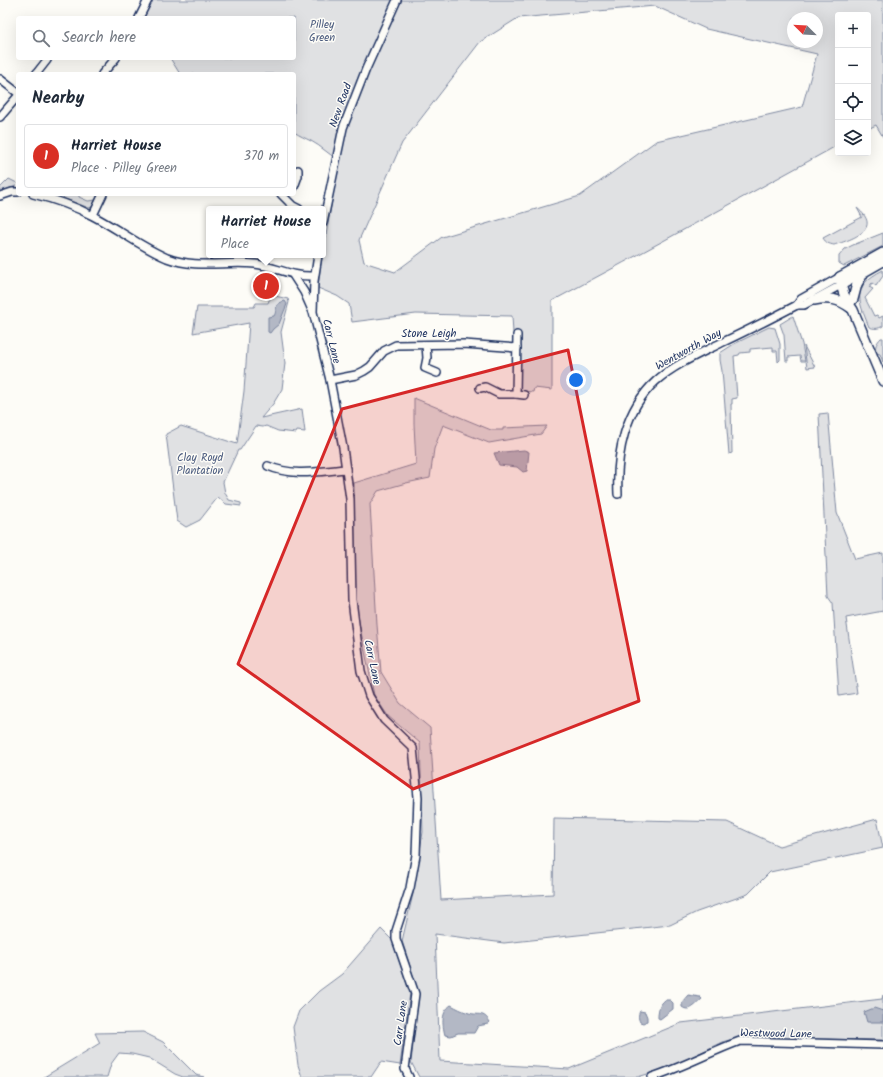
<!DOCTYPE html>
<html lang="en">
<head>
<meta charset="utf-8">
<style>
	:root { --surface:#fff; --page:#f6f6f7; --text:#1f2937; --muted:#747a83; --line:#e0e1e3; --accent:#d93025 }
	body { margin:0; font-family:Kalam,sans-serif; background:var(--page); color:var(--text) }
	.controls { position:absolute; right:12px; top:12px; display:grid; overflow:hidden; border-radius:4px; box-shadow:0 4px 16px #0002 }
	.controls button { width:36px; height:36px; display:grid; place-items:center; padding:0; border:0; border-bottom:1px solid var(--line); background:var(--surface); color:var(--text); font:20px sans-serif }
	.compass { position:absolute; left:787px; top:12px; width:36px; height:36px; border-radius:50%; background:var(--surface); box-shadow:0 4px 16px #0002; rotate:294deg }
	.you { position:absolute; left:576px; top:380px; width:14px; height:14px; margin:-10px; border:3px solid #fff; border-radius:50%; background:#1a73e8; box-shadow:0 0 0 6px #1a73e833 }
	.badge { display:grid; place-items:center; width:26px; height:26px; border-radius:50%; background:var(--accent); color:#fff; font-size:13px; font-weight:700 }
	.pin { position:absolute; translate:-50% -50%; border:2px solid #fff; box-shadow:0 1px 4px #0006 }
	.popup { position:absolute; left:206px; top:206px; width:120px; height:52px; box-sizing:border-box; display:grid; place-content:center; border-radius:4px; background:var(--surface); filter:drop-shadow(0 1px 3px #0005); font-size:13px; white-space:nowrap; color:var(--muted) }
	.popup b { font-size:15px; color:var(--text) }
	.popup::after { content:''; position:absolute; left:50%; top:100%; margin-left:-8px; border:8px solid transparent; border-top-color:var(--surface) }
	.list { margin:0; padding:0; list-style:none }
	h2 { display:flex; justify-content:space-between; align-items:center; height:52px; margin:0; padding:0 16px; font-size:17px }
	h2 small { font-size:13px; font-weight:400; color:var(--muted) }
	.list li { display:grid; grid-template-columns:26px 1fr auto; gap:12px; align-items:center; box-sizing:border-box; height:64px; margin:0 8px 8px; padding:0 8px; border:1px solid var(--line); border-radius:4px }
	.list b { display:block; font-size:15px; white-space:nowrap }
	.list p { margin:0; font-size:13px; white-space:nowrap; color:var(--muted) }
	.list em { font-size:13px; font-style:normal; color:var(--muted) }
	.icon { flex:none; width:22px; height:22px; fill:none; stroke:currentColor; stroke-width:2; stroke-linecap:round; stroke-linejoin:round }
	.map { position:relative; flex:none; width:883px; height:1077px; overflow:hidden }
	.search { position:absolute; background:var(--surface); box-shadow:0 4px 16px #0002; left:16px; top:16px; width:280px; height:44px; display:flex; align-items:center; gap:10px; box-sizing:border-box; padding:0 14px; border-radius:4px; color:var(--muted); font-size:15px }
	.panel { position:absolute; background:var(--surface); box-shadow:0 4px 16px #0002; left:16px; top:72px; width:280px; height:124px; border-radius:4px }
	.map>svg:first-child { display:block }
	.green { fill:#e0e1e3; stroke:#7e88a0; fill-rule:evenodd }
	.water { fill:#b3b8c5; stroke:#76819c }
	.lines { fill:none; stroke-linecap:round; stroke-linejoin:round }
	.minor-casing { stroke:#1b2f5e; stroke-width:10 }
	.tertiary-casing { stroke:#1b2f5e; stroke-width:12 }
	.minor { stroke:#fdfcf7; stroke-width:7 }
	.tertiary { stroke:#fdfcf7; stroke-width:9 }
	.marked { fill:#d62828; fill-opacity:0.2; stroke:#d62828; stroke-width:3; stroke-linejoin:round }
	.labels { text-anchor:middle; stroke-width:3; stroke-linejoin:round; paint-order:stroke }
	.park-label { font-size:11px; fill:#4c5c7f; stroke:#fdfcf7 }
	.street-label { font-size:11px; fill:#1b2f5e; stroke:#fdfcf7 }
</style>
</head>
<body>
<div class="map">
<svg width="883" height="1077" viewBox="0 0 883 1077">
	<rect width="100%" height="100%" fill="#fdfcf7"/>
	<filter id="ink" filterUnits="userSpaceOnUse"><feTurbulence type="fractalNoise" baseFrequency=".025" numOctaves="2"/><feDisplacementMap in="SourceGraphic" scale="8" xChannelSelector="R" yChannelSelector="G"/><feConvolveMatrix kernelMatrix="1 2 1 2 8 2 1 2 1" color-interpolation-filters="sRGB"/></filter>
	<g filter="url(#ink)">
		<g class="green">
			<path d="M152 0H883V137L876 125 868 129V15H838V145C743 197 648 250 552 301V390L534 388 533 392 522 391 520 389 519 384 521 334 513 333 512 316 416 314 352 322 349 304 337 296 318 288 320 270 339 160C329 155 321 146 311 141 305 138 300 136 294 132V74H180L170 58H294V18H145L144 16ZM655 6 706 29 817 54 802 107 656 141 580 196 442 237 395 272 364 262 359 240 402 143 480 42 518 18ZM793 18H817V42H793Z"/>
			<path d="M9 179 17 183 16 186 0 192V188Z"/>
			<path d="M65 194H79V197L88 201 96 200 92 207 89 208 63 198Z"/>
			<path d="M857 208C883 229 853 239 834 245 829 244 826 243 823 238L862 217Z"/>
			<path d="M883 233V246L846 265 844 266 839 263V256L845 249 853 245Z"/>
			<path d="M883 270V276L876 286 872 283 869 287 873 289 865 298 874 316 877 315 879 318 883 316V326C878 329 874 329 869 327 857 298 852 286 883 270Z"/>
			<path d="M271 295 288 299 289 302 281 332 285 363 282 389 273 404 261 418 302 409 305 432 297 431 296 433 278 431 266 426 263 427 256 426 240 450H238L223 482 225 493 229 500 241 503V506L226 504 218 497 200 520 186 527 177 521 166 434 181 426 237 444 244 391 249 323 193 333 197 307H254L256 303H268Z"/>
			<path d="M793 316 802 344 805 361H801L800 356 788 357V361H786L784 335 780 324Z"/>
			<path d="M769 327 775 328 780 344V360L778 362 777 351H773V347L750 349V352L740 353 739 355 734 356 737 398 732 399V404H731L732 453 729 454 722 371 720 360V353L734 344Z"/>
			<path d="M881 338H883V362L880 354 876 353C874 347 877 342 881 338Z"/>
			<path d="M804 346 815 367 807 368Z"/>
			<path d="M414 398 491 430H503V428L547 426 541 434 489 443 443 425 434 449 430 478 406 483 378 491 370 504 377 625 381 672 400 703 430 728 441 900 553 894 554 818 727 822 779 846 877 819 883 848 770 872 748 894 697 912 670 925 504 943 435 934 440 1061 569 1069 681 1023 882 999 883 995V1040L737 1038 722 1042 673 1066 638 1077H419L411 1062 419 994 402 941 413 894 423 832 420 743 388 716 374 695 356 608 354 483 416 464 414 424Z"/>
			<path d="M828 413 837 513 855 559 883 553V611L846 618 857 693 839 696 833 603 828 596 819 414Z"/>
			<path d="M381 929 392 940 410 993 400 1065 381 1062 371 1077H302L298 1065 293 1027 299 1011 319 991 342 974Z"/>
			<path d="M143 1032 163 1042 196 1075 204 1077H183L175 1074 149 1058 132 1054 119 1053 111 1064 107 1077H44L100 1043 95 1033Z"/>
		</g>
		<g class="water">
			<path d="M285 301 287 304 279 324 273 329 270 333 268 332V317L274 316C278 309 273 304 285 301Z"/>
			<path d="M524 450 529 452 527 471 523 472 517 467 499 465 494 453Z"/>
			<path d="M688 995 700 997 702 999C696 1004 690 1013 682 1007V1002Z"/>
			<path d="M665 1000H670L673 1003V1009L660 1019 658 1018C658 1010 659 1005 665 1000Z"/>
			<path d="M451 1005C457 1008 462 1011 469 1013 479 1016 483 1011 490 1022L488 1024 478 1026 474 1033H458L451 1036 445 1035C442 1024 441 1012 451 1005Z"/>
			<path d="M874 1008 883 1011V1022H867L864 1012Z"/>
			<path d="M640 1011 645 1012 647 1017V1021L643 1023 640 1022C638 1018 638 1015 640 1011Z"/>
		</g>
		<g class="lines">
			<defs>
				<g id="minor">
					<path d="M139 18 148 0"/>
					<path d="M36 74 47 60"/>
					<path d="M102 74 116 58"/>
					<path d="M0 79 18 93"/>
					<path d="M0 117 18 96"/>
					<path d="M294 187 298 176V170"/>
					<path d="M33 194C54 199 74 206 93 216 118 229 141 247 167 258 196 269 226 261 255 264 277 267 291 277 314 276"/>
					<path d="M281 194 293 206 299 209"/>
					<path d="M0 196 12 192H18"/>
					<path d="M93 215 103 194"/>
					<path d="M323 223 343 128 366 69 397 0"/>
					<path d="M318 255 314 281 313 312 330 380 343 448 350 499 352 600 361 671 369 696 384 720 413 748 418 797 416 855 410 888 396 931V939L415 994 405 1069 409 1077"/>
					<path d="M293 275 304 292 312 310"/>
					<path d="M797 305 801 299 840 277"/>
					<path d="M517 335 516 394 524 395"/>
					<path d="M426 345 427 358 425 368 437 373"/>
					<path d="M330 380 356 375 364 371 370 367 384 351 396 345 464 344 517 348"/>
					<path d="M480 388 485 387 499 394H516"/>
					<path d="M268 466C293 477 320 471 346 469"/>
					<path d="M618 494C616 454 625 409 656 381 674 365 699 354 721 343 747 331 772 318 797 305H804L841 285"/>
					<path d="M652 1077C683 1067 710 1052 740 1041L883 1045"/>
				</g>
				<g id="tertiary">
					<path d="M840 277C841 289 846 301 853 310L883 381"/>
					<path d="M840 277 883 253"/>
					<path d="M841 285 883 261"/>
					<path d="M853 299 857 284 863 274"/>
					<path d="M814 300C829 297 839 299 851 308"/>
				</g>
			</defs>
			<use href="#minor" class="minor-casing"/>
			<use href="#tertiary" class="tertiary-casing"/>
			<use href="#minor" class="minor"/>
			<use href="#tertiary" class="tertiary"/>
		</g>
	</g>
	<path class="marked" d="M568 350 639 701 413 789 238 664 342 409Z"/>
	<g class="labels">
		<g class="park-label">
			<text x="322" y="28">Pilley<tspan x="322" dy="13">Green</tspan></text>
			<text x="200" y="461">Clay Royd<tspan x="200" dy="13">Plantation</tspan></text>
		</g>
		<g class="street-label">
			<text transform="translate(340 105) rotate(-70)" y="4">New Road</text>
			<text x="429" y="337">Stone Leigh</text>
			<text transform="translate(332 341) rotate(76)" y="4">Carr Lane</text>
			<text transform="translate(688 349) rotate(-29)" y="4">Wentworth Way</text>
			<text transform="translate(373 662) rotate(78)" y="4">Carr Lane</text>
			<text transform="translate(400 1023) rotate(-82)" y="4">Carr Lane</text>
			<text transform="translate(776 1033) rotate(1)" y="4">Westwood Lane</text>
		</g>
	</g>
</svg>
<div class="controls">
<button>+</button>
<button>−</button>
<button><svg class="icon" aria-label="locate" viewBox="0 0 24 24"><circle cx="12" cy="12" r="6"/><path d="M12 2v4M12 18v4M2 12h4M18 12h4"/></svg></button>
<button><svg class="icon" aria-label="layers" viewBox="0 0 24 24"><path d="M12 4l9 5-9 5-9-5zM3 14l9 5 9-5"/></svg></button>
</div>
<svg class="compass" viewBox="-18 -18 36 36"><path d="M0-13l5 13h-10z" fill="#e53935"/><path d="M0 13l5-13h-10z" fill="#747a83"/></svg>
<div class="you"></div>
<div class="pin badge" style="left:266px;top:286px">1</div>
<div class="popup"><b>Harriet House</b>Place</div>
<div class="search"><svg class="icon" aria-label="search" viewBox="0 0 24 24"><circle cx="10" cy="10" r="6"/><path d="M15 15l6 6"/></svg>Search here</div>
<section class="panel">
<h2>Nearby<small></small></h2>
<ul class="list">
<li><span class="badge">1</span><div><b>Harriet House</b><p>Place · Pilley Green</p></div><em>370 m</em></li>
</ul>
</section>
</div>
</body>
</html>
